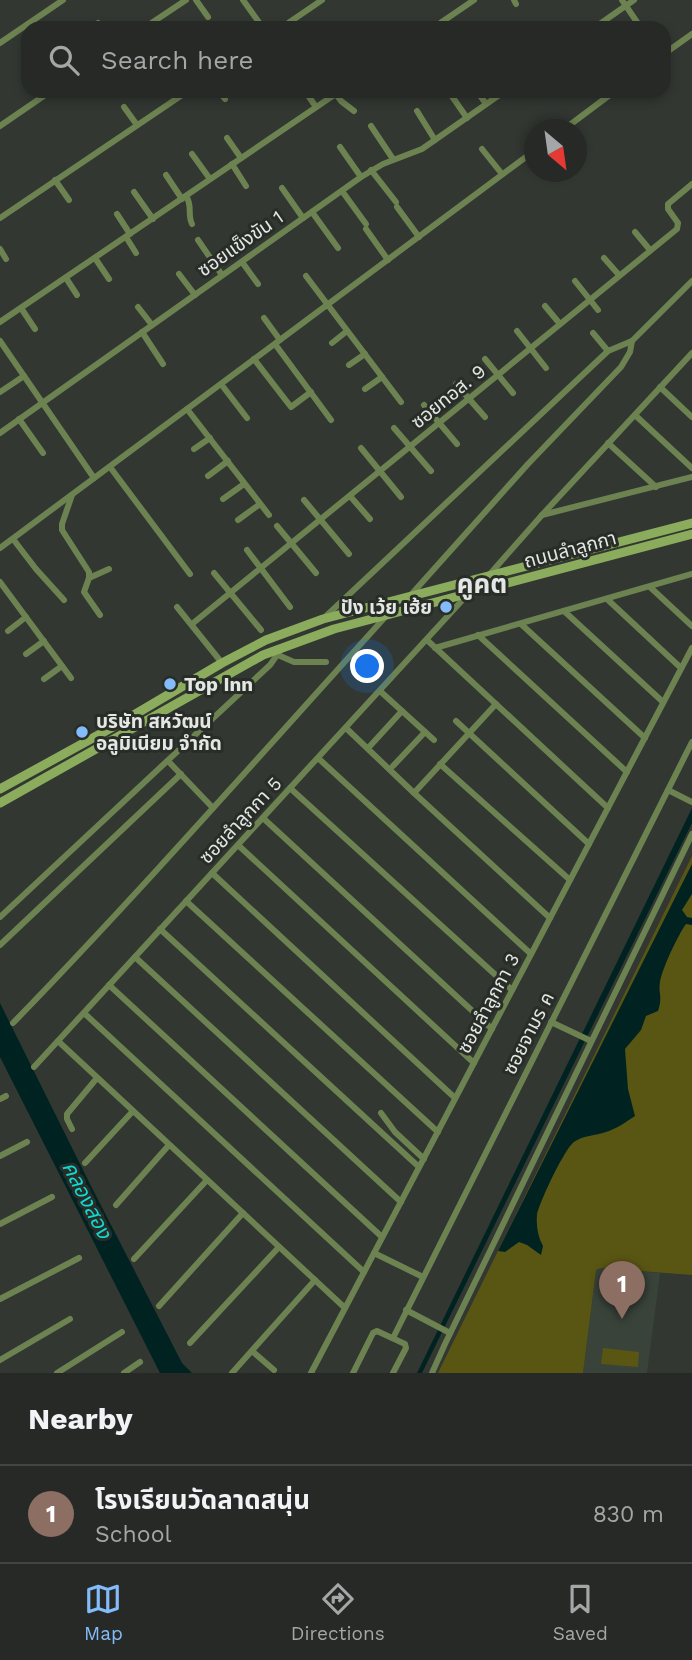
<!DOCTYPE html>
<html lang="en">
<head>
<meta charset="utf-8">
<style>
	:root { --surface:#262926; --page:#2e312e; --text:#f1f3f6; --muted:#a4a6a7; --line:#424543; --accent:#84bcfb }
	body { margin:0; font-family:"Work Sans","Noto Sans Thai",sans-serif; background:var(--page); color:var(--text) }
	.compass { position:absolute; left:524px; top:119px; width:63px; height:63px; border-radius:50%; background:var(--surface); box-shadow:0 4px 10px #0003; rotate:151deg }
	.you { position:absolute; left:368px; top:667px; width:24px; height:24px; margin:-18px; border:5px solid #fff; border-radius:50%; background:#1a73e8; box-shadow:0 0 0 10px #1a73e833 }
	.badge { display:grid; place-items:center; width:46px; height:46px; border-radius:50%; background:var(--accent); color:#fff; font-size:23px; font-weight:700 }
	.pin { position:absolute; translate:-50% -58px; filter:drop-shadow(0 2px 4px #0008) }
	.pin::after { content:''; position:absolute; top:37px; width:24px; height:21px; background:inherit; clip-path:polygon(0 0,100% 0,50% 100%) }
	.list { margin:0; padding:0; list-style:none }
	h2 { display:flex; justify-content:space-between; align-items:center; height:91px; margin:0; padding:0 28px; font-size:30px }
	h2 small { font-size:23px; font-weight:400; color:var(--muted) }
	.list li { display:grid; grid-template-columns:46px 1fr auto; gap:21px; align-items:center; box-sizing:border-box; height:98px; padding:0 28px; border-top:2px solid var(--line) }
	.list b { display:block; font-size:26px; white-space:nowrap }
	.list p { margin:0; font-size:23px; white-space:nowrap; color:var(--muted) }
	.list em { font-size:23px; font-style:normal; color:var(--muted) }
	.icon { flex:none; width:38px; height:38px; fill:none; stroke:currentColor; stroke-width:2; stroke-linecap:round; stroke-linejoin:round }
	.map { position:relative; flex:none; width:692px; height:1373px; overflow:hidden }
	.search { position:absolute; background:var(--surface); box-shadow:0 4px 10px #0003; left:21px; right:21px; top:21px; height:77px; display:flex; align-items:center; gap:18px; box-sizing:border-box; padding:0 24px; border-radius:21px; color:var(--muted); font-size:26px }
	.sheet { height:189px; background:var(--surface) }
	nav { display:flex; justify-content:space-around; align-items:center; box-sizing:border-box; height:98px; border-top:2px solid var(--line); background:var(--surface); font-size:19px; color:var(--muted) }
	nav a { display:grid; justify-items:center; gap:4px }
	nav .on { color:var(--accent) }
	.map>svg:first-child { display:block }
	.built { fill:#39433a }
	.green { fill:#595614 }
	.water { fill:#002321 }
	.lines { fill:none; stroke-linecap:round; stroke-linejoin:round }
	.minor { stroke:#6d8251; stroke-width:6 }
	.secondary { stroke:#8bac5c; stroke-width:9 }
	.poi-dot { fill:#84bcfb; stroke:#282d28; stroke-width:2.5 }
	.labels { text-anchor:middle; stroke-width:6; stroke-linejoin:round; paint-order:stroke }
	.street-label { font-size:19px; fill:#e4e7e4; stroke:#282d28 }
	.poi-label { font-size:19px; font-weight:bold; fill:#e4e7e4; stroke:#282d28; text-anchor:start }
	.water-label { font-size:21px; font-style:italic; fill:#0fdad2; stroke:#282d28 }
	.district-label { font-size:26px; font-weight:bold; fill:#e4e7e4; stroke:#282d28 }
</style>
</head>
<body>
<div class="map">
<svg width="692" height="1373" viewBox="0 0 692 1373">
	<rect width="100%" height="100%" fill="#323732"/>
	<path class="built" d="M601 1268 660 1273 647 1373H583L596 1270Z"/>
	<g class="green">
		<path d="M692 856V1275L601 1268 596 1270 583 1373H438Z"/>
		<path d="M603 1348 639 1352 638 1367 601 1364Z"/>
	</g>
	<g class="water">
		<path d="M692 808V823L422 1373H417Z"/>
		<path d="M692 864V894L682 910 687 917 692 918V925L686 924C678 935 662 969 660 982 658 994 663 996 658 1011L646 1016 641 1030 625 1049 628 1089 635 1116C626 1122 616 1129 606 1132 595 1136 584 1135 574 1142 565 1148 539 1203 537 1215 536 1226 538 1237 543 1246L541 1255 527 1245 519 1242 505 1252 498 1251Z"/>
		<path d="M0 1003 90 1184 182 1363 192 1373H160L0 1057Z"/>
	</g>
	<g class="lines">
		<g class="minor">
			<path d="M196 0 208 17"/>
			<path d="M243 0 263 28"/>
			<path d="M514 0 516 4"/>
			<path d="M622 0 641 28"/>
			<path d="M98 23 101 28"/>
			<path d="M144 28 186 0"/>
			<path d="M281 28 322 0"/>
			<path d="M433 28 474 0"/>
			<path d="M594 28 634 0"/>
			<path d="M0 43 63 0"/>
			<path d="M664 54 692 34"/>
			<path d="M219 91 225 99"/>
			<path d="M305 91 316 107"/>
			<path d="M477 91 486 104"/>
			<path d="M449 92 467 118"/>
			<path d="M336 94 341 101 354 111"/>
			<path d="M124 107 137 125"/>
			<path d="M417 111 435 140"/>
			<path d="M0 126 51 91"/>
			<path d="M371 126 393 159"/>
			<path d="M563 130 615 91"/>
			<path d="M227 138 241 158"/>
			<path d="M340 147 361 177"/>
			<path d="M482 149 502 174"/>
			<path d="M192 154 210 179"/>
			<path d="M232 164 246 186"/>
			<path d="M371 170 396 202"/>
			<path d="M166 175 182 199"/>
			<path d="M55 180 69 200"/>
			<path d="M282 188 303 218"/>
			<path d="M342 191 366 224"/>
			<path d="M134 192 153 219"/>
			<path d="M186 196C193 206 187 214 192 224"/>
			<path d="M397 207 419 237"/>
			<path d="M312 212 338 248"/>
			<path d="M117 214 130 234"/>
			<path d="M0 218 188 91"/>
			<path d="M366 229 388 260"/>
			<path d="M635 232 650 250"/>
			<path d="M126 237 136 253"/>
			<path d="M198 240 222 275"/>
			<path d="M0 249 6 259"/>
			<path d="M95 258 109 279"/>
			<path d="M604 258 619 275"/>
			<path d="M242 262 258 284"/>
			<path d="M179 274 195 295"/>
			<path d="M306 276 401 402"/>
			<path d="M66 278 77 295"/>
			<path d="M575 281 598 310"/>
			<path d="M545 306 560 324"/>
			<path d="M138 307 152 325"/>
			<path d="M21 308 35 329"/>
			<path d="M264 318 280 340"/>
			<path d="M0 322 340 91"/>
			<path d="M517 331 546 368"/>
			<path d="M142 332 163 364"/>
			<path d="M593 333 608 351"/>
			<path d="M0 341 94 478"/>
			<path d="M332 343 347 331"/>
			<path d="M275 344 331 420"/>
			<path d="M254 359 291 407 311 392"/>
			<path d="M485 359 513 393"/>
			<path d="M349 365 365 354"/>
			<path d="M221 384 247 418"/>
			<path d="M456 384 485 417"/>
			<path d="M660 387 692 417"/>
			<path d="M365 389 382 377"/>
			<path d="M0 392 24 376"/>
			<path d="M424 405 457 444"/>
			<path d="M187 409 269 515"/>
			<path d="M635 415 692 468"/>
			<path d="M19 419 43 453"/>
			<path d="M394 428 431 471"/>
			<path d="M0 433 361 177 383 164 422 149 505 91"/>
			<path d="M608 443 656 487"/>
			<path d="M361 448 401 497"/>
			<path d="M194 449 210 438"/>
			<path d="M110 467 190 574"/>
			<path d="M208 476 228 461"/>
			<path d="M72 495 62 524V530L89 572V578L84 592 100 615"/>
			<path d="M350 496 370 519"/>
			<path d="M223 499 244 484"/>
			<path d="M304 500 349 554"/>
			<path d="M542 515 692 477"/>
			<path d="M238 520 260 504"/>
			<path d="M277 526 316 573"/>
			<path d="M13 539 36 569 64 600"/>
			<path d="M0 548 534 151"/>
			<path d="M247 550 290 607"/>
			<path d="M214 573 261 630"/>
			<path d="M490 574 542 515 692 353"/>
			<path d="M89 578 109 569"/>
			<path d="M0 582 71 678"/>
			<path d="M650 587 692 626"/>
			<path d="M409 597 528 464 621 367 630 352 632 341"/>
			<path d="M607 599 681 668"/>
			<path d="M177 607 222 663"/>
			<path d="M564 611 663 702"/>
			<path d="M324 618 608 351 632 341 692 281"/>
			<path d="M192 624 677 229 678 223 668 209V204L692 184"/>
			<path d="M521 624 645 738"/>
			<path d="M8 631 26 617"/>
			<path d="M478 635 627 772"/>
			<path d="M427 640 608 808"/>
			<path d="M435 648 692 574"/>
			<path d="M26 654 44 641"/>
			<path d="M278 655 294 662H326"/>
			<path d="M44 679 62 666"/>
			<path d="M380 691 434 740"/>
			<path d="M456 721 589 844"/>
			<path d="M346 728 414 793 550 918"/>
			<path d="M370 746 402 711"/>
			<path d="M318 758 531 954"/>
			<path d="M168 761 213 808"/>
			<path d="M440 764 570 880"/>
			<path d="M393 766 425 732"/>
			<path d="M290 788 512 990"/>
			<path d="M668 790 692 802"/>
			<path d="M414 793 496 704"/>
			<path d="M263 818 492 1029"/>
			<path d="M238 845 474 1063"/>
			<path d="M212 873 455 1098"/>
			<path d="M186 901 438 1132"/>
			<path d="M0 917 270 665 282 648"/>
			<path d="M160 929 419 1167"/>
			<path d="M0 945 181 774"/>
			<path d="M135 957 401 1202"/>
			<path d="M109 985 382 1237"/>
			<path d="M84 1013 364 1272"/>
			<path d="M551 1022 591 1041"/>
			<path d="M13 1023C141 891 263 752 387 615"/>
			<path d="M58 1041 345 1308"/>
			<path d="M34 1067 468 594"/>
			<path d="M0 1099 6 1096"/>
			<path d="M381 1113 395 1132 424 1159"/>
			<path d="M72 1129 67 1119V1114L97 1078"/>
			<path d="M0 1156 27 1142"/>
			<path d="M85 1163 133 1111"/>
			<path d="M116 1205 169 1145"/>
			<path d="M0 1224 52 1197"/>
			<path d="M374 1253 423 1277"/>
			<path d="M134 1259 207 1180"/>
			<path d="M0 1299 79 1258"/>
			<path d="M159 1306 243 1213"/>
			<path d="M406 1310 450 1333"/>
			<path d="M393 1338 692 742"/>
			<path d="M190 1343 279 1247"/>
			<path d="M252 1351 274 1370"/>
			<path d="M0 1360 70 1319"/>
			<path d="M57 1373 122 1332"/>
			<path d="M124 1373 140 1362"/>
			<path d="M232 1373 315 1280"/>
			<path d="M311 1373 692 648"/>
			<path d="M353 1373 373 1333 377 1331 405 1344 406 1348 393 1373"/>
			<path d="M432 1373 445 1344 692 834"/>
		</g>
		<g class="secondary">
			<path d="M0 789 122 722 222 663 266 640 323 619 692 523"/>
			<path d="M0 803 263 655 334 629 692 534"/>
		</g>
	</g>
	<g class="poi-dot">
		<circle cx="446" cy="607" r="7"/>
		<circle cx="170" cy="684" r="7"/>
		<circle cx="82" cy="732" r="7"/>
	</g>
	<g class="labels">
		<g class="street-label">
			<text transform="translate(240 243) rotate(-35)" y="7">ซอยแข็งขัน 1</text>
			<text transform="translate(448 396) rotate(-39)" y="7">ซอยทอส. 9</text>
			<text transform="translate(570 549) rotate(-15)" y="7">ถนนลำลูกกา</text>
			<text transform="translate(240 820) rotate(-47)" y="7">ซอยลำลูกกา 5</text>
			<text transform="translate(488 1003) rotate(-62)" y="7">ซอยลำลูกกา 3</text>
			<text transform="translate(528 1033) rotate(-63)" y="7">ซอยจามร ค</text>
		</g>
		<g class="poi-label">
			<text x="432" y="614" text-anchor="end">ปัง เว้ย เฮ้ย</text>
			<text x="184" y="691">Top Inn</text>
			<text x="96" y="728">บริษัท สหวัฒน์<tspan x="96" dy="22">อลูมิเนียม จำกัด</tspan></text>
		</g>
		<g class="water-label">
			<text transform="translate(87 1200) rotate(63)" y="7">คลองสอง</text>
		</g>
		<g class="district-label">
			<text x="482" y="593">คูคต</text>
		</g>
	</g>
</svg>
<svg class="compass" viewBox="-18 -18 36 36"><path d="M0-13l5 13h-10z" fill="#e53935"/><path d="M0 13l5-13h-10z" fill="#a4a6a7"/></svg>
<div class="you"></div>
<div class="pin badge" style="left:622px;top:1319px;background:#8d6e63">1</div>
<div class="search"><svg class="icon" aria-label="search" viewBox="0 0 24 24"><circle cx="10" cy="10" r="6"/><path d="M15 15l6 6"/></svg>Search here</div>
</div>
<section class="sheet">
<h2>Nearby<small></small></h2>
<ul class="list">
<li><span class="badge" style="background:#8d6e63">1</span><div><b>โรงเรียนวัดลาดสนุ่น</b><p>School</p></div><em>830 m</em></li>
</ul>
</section>
<nav>
<a class="on"><svg class="icon" aria-label="map" viewBox="0 0 24 24"><path d="M3 6l6-2 6 2 6-2v14l-6 2-6-2-6 2zM9 4v14M15 6v14"/></svg>Map</a>
<a><svg class="icon" aria-label="directions" viewBox="0 0 24 24"><path d="M12 3l9 9-9 9-9-9zM9 14v-3h6M13 9l2 2-2 2"/></svg>Directions</a>
<a><svg class="icon" aria-label="saved" viewBox="0 0 24 24"><path d="M7 4h10v16l-5-4-5 4z"/></svg>Saved</a>
</nav>
</body>
</html>
